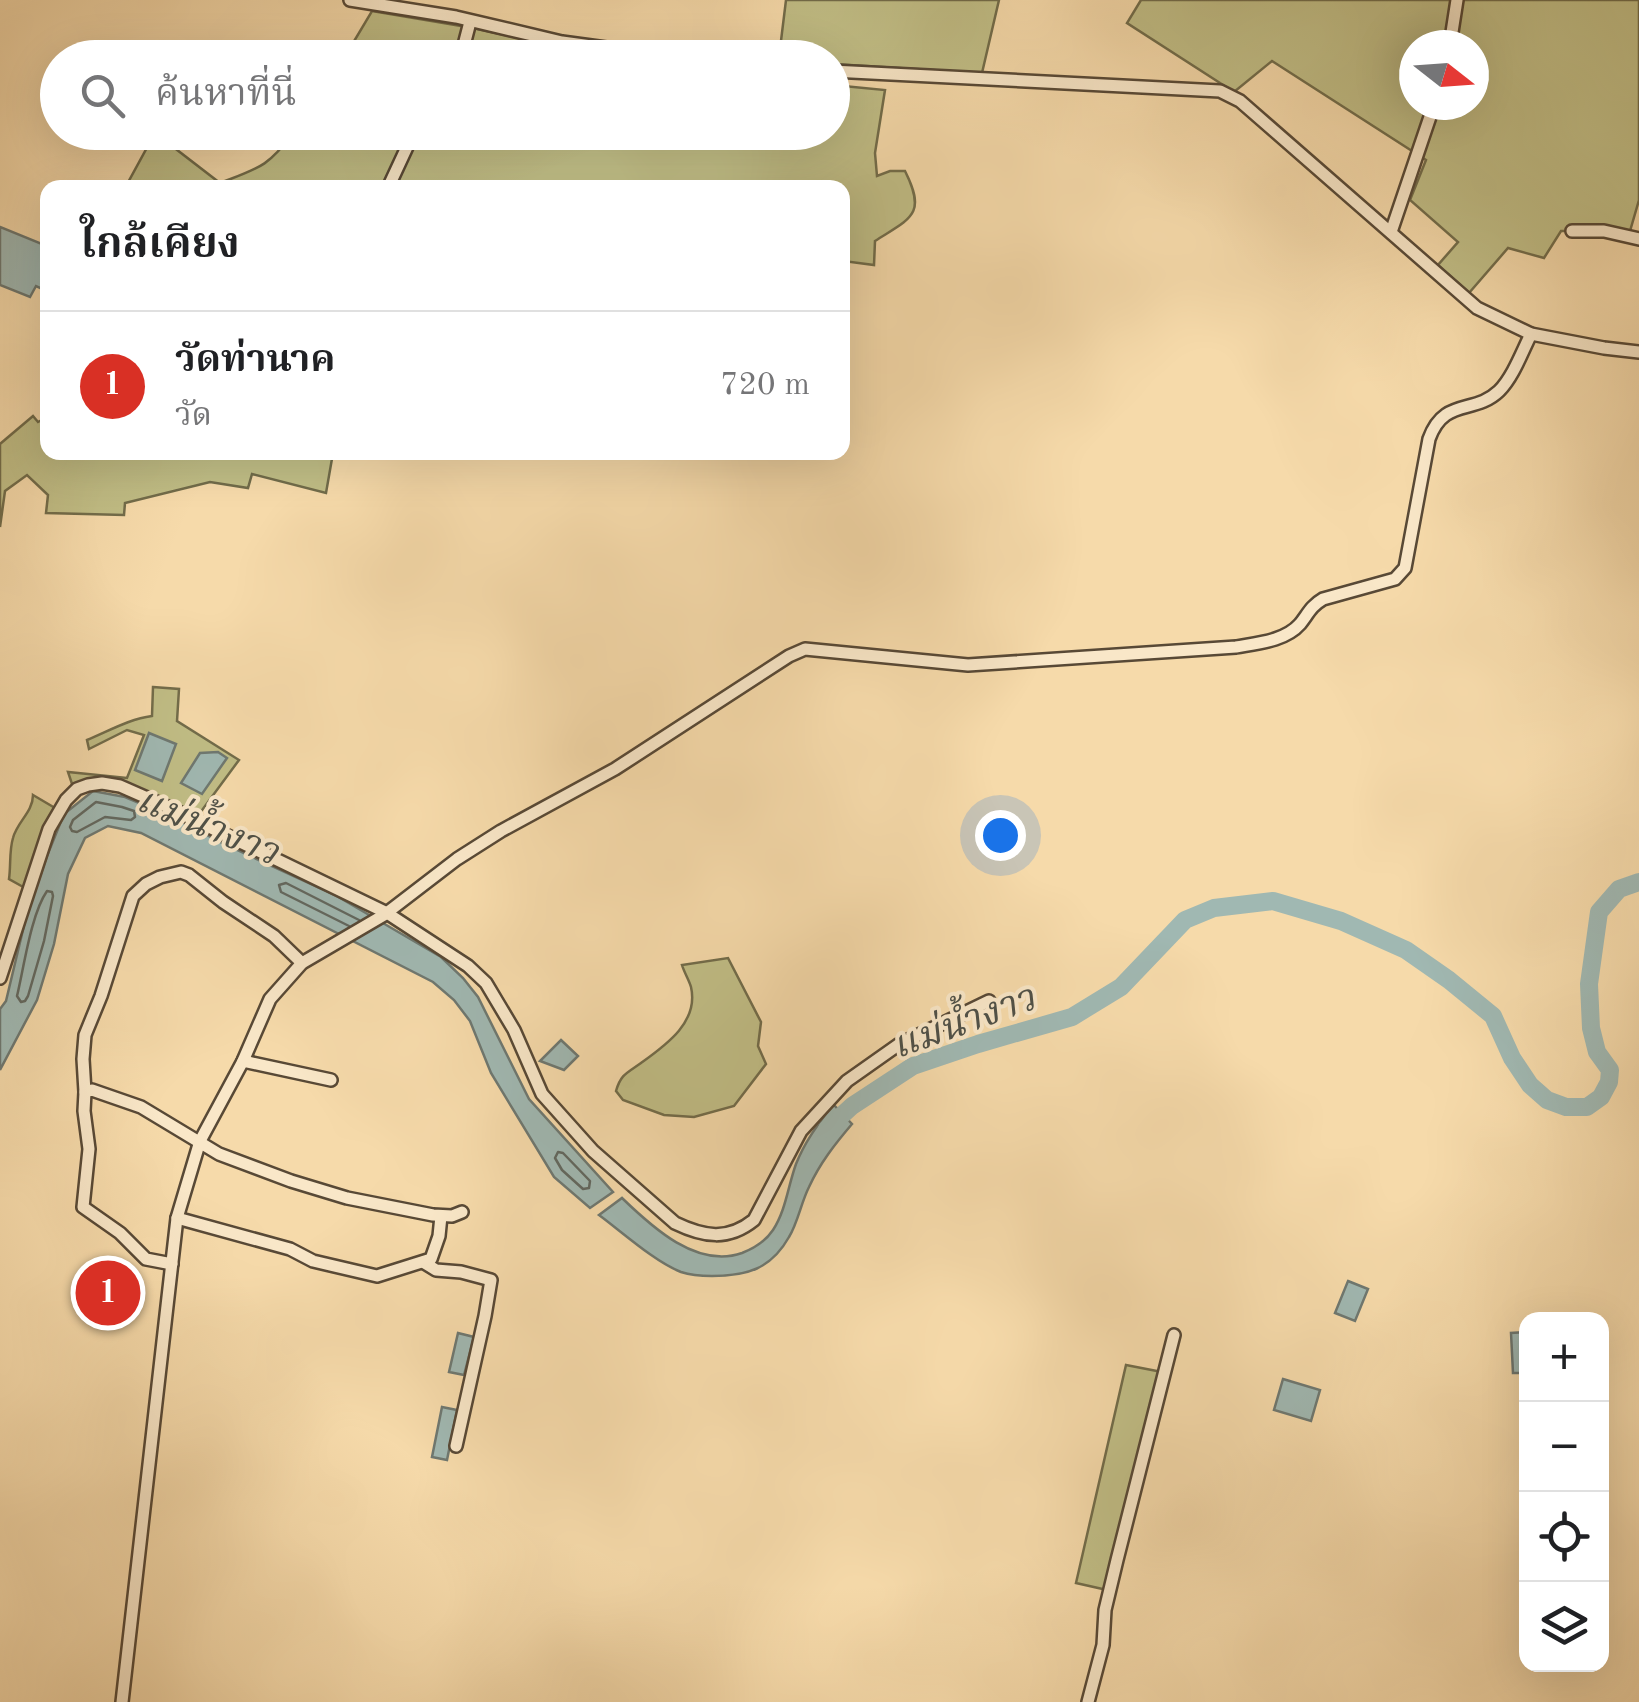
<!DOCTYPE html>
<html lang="th">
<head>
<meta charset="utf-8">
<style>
	:root { --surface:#fff; --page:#f6f6f6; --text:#202124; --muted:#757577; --line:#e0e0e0; --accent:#d93025 }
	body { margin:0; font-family:"Old Standard TT","Noto Serif Thai",serif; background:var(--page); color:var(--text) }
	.controls { position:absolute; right:30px; bottom:30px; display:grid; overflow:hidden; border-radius:20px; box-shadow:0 10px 40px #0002 }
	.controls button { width:90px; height:90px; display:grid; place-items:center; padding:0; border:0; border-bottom:2px solid var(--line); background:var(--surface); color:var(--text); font:50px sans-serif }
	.compass { position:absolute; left:1399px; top:30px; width:90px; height:90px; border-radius:50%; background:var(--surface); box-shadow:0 10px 40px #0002; rotate:107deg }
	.you { position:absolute; left:1000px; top:835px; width:35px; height:35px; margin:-25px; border:8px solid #fff; border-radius:50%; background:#1a73e8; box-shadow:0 0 0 15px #1a73e833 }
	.badge { display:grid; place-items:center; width:65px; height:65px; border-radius:50%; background:var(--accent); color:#fff; font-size:32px; font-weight:700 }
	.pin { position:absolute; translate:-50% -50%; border:5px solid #fff; box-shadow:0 2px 10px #0006 }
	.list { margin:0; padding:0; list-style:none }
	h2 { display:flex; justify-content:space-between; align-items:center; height:130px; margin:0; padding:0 40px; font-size:42px }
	h2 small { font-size:32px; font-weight:400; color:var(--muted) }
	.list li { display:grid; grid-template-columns:65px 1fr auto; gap:30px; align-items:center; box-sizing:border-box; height:150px; padding:0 40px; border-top:2px solid var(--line) }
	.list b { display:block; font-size:38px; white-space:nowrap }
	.list p { margin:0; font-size:32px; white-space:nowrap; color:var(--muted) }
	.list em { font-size:32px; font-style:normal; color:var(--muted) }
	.icon { flex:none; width:55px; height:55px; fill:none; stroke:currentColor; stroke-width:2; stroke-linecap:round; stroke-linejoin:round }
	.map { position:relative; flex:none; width:1639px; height:1702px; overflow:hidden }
	.search { position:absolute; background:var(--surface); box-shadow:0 10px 40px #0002; left:40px; top:40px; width:810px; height:110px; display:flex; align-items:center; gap:25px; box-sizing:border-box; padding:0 35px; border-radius:55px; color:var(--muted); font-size:38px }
	.panel { position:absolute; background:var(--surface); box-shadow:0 10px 40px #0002; left:40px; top:180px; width:810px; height:280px; border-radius:20px }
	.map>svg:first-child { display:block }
	.green { fill:#c1be86; stroke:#726c4a; stroke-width:2.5; fill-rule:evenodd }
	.water { fill:#a0b8b2; stroke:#6e7871; stroke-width:2.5 }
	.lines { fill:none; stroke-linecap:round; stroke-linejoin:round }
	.shore { stroke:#626860; stroke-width:2.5 }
	.river { stroke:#a0b8b2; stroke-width:18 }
	.minor-casing { stroke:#584936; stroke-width:16 }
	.minor { stroke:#f9e7c8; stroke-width:11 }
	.labels { text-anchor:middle; stroke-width:8; stroke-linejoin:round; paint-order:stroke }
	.water-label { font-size:38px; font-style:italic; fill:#4f5148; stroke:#f9e7c8 }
</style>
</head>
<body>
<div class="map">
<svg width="1639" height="1702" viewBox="0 0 1639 1702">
	<rect width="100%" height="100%" fill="#f6daaa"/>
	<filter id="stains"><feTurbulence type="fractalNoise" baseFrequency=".002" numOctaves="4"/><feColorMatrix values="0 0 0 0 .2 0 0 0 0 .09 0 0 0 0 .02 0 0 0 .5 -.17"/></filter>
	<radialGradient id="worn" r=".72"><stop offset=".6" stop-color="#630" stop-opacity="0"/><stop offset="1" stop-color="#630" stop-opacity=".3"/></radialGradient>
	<g class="green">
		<path d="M786 0H999L982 73 833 64 832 58 779 57Z"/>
		<path d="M1141 0H1639V200L1630 231H1561L1544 258 1508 248 1469 293 1438 265 1458 242 1410 200 1426 160 1272 61 1234 92 1127 23ZM1414 45H1474V105H1414Z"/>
		<path d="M372 11 473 28 587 53 619 57 344 58Z"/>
		<path d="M833 85 885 90 875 153 877 176 890 171H905C927 215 911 218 875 241L874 265 843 261 842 188H125L155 133 220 183C259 168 268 167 293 133L832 132Z"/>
		<path d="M33 416 38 422 47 417 48 452 333 453 326 493 252 474 248 488 210 482 125 503 124 515 46 513 48 495 27 475 5 491 0 527V444Z"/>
		<path d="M153 687 179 689 177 721 239 760 197 817 127 784 73 787 68 772 127 778 144 735 127 730 89 749 87 740C109 731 129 719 152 716Z"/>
		<path d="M33 795 55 808 36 853 25 888 9 879C11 866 9 851 13 838 17 822 33 812 33 795Z"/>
		<path d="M728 958 761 1022 758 1046 766 1064 734 1106 694 1117 664 1115 623 1100 616 1091C621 1074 627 1073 641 1063 666 1045 699 1022 691 987 689 980 684 972 682 965Z"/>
		<path d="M1126 1365 1162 1372 1107 1590 1076 1583Z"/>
	</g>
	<g class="water">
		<path d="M0 227 47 246V291L36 286 30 297 0 285Z"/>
		<path d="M149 733 176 744 162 781 135 770Z"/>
		<path d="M218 752 227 758 202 794 181 783 200 753Z"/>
		<path d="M93 791 125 797 170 816 224 844 335 895 441 957 463 978 478 997 529 1099 613 1192 590 1208 554 1177 491 1073 470 1021 454 1000 433 982 141 833 108 826 85 838 68 874 54 944 37 1000 0 1070V1009L6 1001 27 913 47 856 64 814Z"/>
		<path d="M561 1040 578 1056 564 1070 540 1061Z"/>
		<path d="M833 1104 852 1124C835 1144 820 1163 809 1187 801 1203 798 1222 789 1237 771 1269 747 1276 712 1276 702 1276 690 1275 681 1272 655 1262 622 1232 599 1215L622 1198C652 1227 697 1269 742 1253 755 1248 765 1242 773 1230 786 1210 788 1186 796 1164 805 1141 819 1123 833 1104Z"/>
		<path d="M1348 1281 1368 1289 1355 1321 1335 1313Z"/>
		<path d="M1526 1332V1373H1513L1511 1333Z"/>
		<path d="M458 1333 474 1337 464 1375 449 1372Z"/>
		<path d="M1283 1379 1320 1390 1311 1421 1274 1410Z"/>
		<path d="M442 1407 457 1410 447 1460 432 1457Z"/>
	</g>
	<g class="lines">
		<g class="shore">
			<path d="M96 802 122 807 134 811 135 817 131 820 105 817 77 832 72 831 70 827 73 820Z"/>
			<path d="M47 891 52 892 53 896 44 941 28 996 25 1001 21 1002 17 996C24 967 31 914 47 891Z"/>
			<path d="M349 926 281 892 279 885 286 883 359 920"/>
			<path d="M558 1152 563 1153 590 1181 589 1188 583 1189 562 1170 555 1158Z"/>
		</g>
		<path class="river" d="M827 1129 852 1106 913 1066 978 1044 1072 1017 1121 987 1185 920 1214 908 1273 901 1341 921 1406 950 1449 980 1493 1016 1512 1058 1530 1085 1547 1100 1566 1107H1587L1601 1097 1609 1082 1610 1070 1597 1052 1591 1028 1589 984 1599 912 1619 889 1639 882"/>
		<defs>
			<g id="minor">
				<path d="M350 0 456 17 562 42 680 58"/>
				<path d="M1450 45 1457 0"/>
				<path d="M457 58 464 45 470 22"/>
				<path d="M832 71 1220 91 1240 101 1477 308 1531 334 1604 348 1639 352"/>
				<path d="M388 188 414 132"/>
				<path d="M1572 231H1604L1639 239"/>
				<path d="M1391 232 1434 105"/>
				<path d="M0 978 49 829 66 800 77 789 88 785 102 783 120 786 170 808 387 913 468 966 486 983 514 1030 542 1094 593 1151 675 1223C704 1237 728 1241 754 1220L801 1131 847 1081 898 1045 989 1001"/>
				<path d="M243 1061 331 1080"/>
				<path d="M85 1092 92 1090 141 1107 219 1154 291 1181 347 1198 433 1215 452 1216 462 1212"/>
				<path d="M177 1218 290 1249 313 1261 377 1276 431 1259 439 1236 441 1216"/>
				<path d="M423 1262 436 1270 461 1272 491 1280 485 1316 456 1446"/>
				<path d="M172 1264 146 1259 120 1233 83 1207 89 1149 84 1111 85 1092 83 1059 85 1035 101 996 133 896 146 884 160 877 181 872 189 875 223 902 274 936 302 963"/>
				<path d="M122 1702 177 1218 200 1141 243 1061 270 999 302 963 384 915 457 859 501 831 615 769 789 656 805 649 968 665 1236 647C1258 643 1285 641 1300 624 1308 614 1311 606 1323 599L1395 579 1405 568 1429 439C1444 397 1474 415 1499 391 1513 377 1522 352 1531 334"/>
				<path d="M1088 1702 1103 1645 1105 1610 1117 1560 1174 1335"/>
			</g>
		</defs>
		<use href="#minor" class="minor-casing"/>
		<use href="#minor" class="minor"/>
	</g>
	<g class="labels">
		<g class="water-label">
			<text transform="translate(208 825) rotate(22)" y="13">แม่น้ำงาว</text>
			<text transform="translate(963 1021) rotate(-20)" y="13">แม่น้ำงาว</text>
		</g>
	</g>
	<rect width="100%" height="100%" filter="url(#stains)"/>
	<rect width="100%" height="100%" fill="url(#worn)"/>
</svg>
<div class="controls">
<button>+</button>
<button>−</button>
<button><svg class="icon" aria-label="locate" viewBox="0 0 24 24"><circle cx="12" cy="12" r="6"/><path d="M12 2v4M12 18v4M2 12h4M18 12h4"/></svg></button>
<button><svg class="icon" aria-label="layers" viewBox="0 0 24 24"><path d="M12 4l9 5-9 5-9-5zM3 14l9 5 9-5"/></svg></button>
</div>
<svg class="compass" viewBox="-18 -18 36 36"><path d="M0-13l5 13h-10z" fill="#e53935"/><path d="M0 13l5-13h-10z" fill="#757577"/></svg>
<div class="you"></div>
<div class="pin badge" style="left:108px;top:1293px">1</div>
<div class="search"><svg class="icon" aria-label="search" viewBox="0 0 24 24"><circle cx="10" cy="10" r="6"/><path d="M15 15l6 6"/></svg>ค้นหาที่นี่</div>
<section class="panel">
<h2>ใกล้เคียง<small></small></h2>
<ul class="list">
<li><span class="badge">1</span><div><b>วัดท่านาค</b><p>วัด</p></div><em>720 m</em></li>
</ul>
</section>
</div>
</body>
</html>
